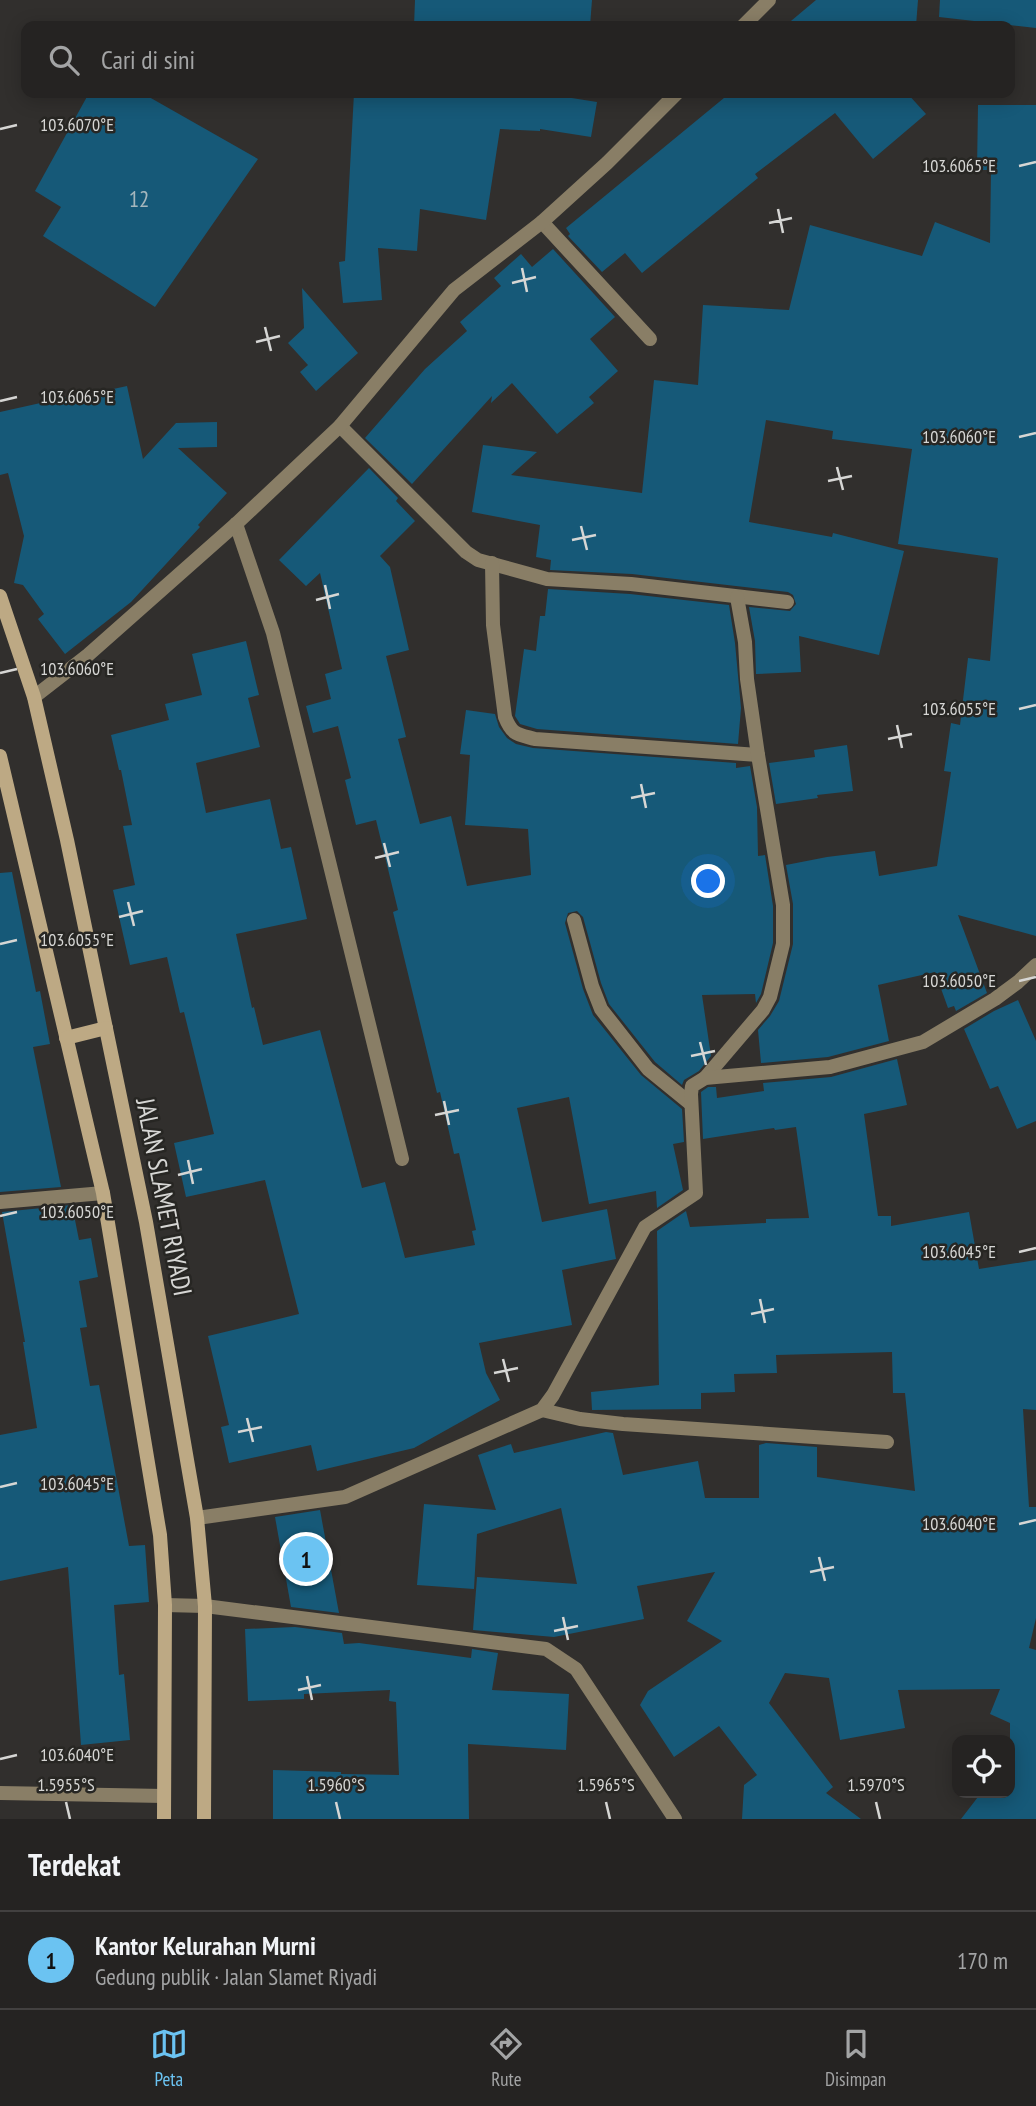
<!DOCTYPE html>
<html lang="id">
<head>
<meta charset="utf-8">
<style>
	:root { --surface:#252322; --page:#2d2b2a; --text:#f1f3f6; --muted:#a3a4a5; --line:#424040; --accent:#6bc3f2 }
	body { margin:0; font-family:"PT Sans Narrow",sans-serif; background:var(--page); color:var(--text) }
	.controls { position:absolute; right:21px; bottom:21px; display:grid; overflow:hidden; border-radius:14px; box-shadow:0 4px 18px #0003 }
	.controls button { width:63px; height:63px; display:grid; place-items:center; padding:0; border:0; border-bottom:2px solid var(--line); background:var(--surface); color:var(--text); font:35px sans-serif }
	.you { position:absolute; left:709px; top:882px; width:24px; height:24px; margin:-18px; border:5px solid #fff; border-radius:50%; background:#1a73e8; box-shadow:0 0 0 10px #1a73e833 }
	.badge { display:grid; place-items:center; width:46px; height:46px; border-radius:50%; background:var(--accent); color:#111; font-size:23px; font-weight:700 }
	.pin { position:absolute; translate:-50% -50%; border:4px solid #fff; box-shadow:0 2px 7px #0006 }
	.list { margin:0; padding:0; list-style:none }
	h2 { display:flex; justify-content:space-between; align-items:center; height:91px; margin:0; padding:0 28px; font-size:30px }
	h2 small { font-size:23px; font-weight:400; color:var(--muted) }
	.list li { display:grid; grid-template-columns:46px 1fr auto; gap:21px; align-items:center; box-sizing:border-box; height:98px; padding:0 28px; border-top:2px solid var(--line) }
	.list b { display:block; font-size:26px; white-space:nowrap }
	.list p { margin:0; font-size:23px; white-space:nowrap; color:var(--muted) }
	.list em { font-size:23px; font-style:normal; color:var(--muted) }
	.icon { flex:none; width:38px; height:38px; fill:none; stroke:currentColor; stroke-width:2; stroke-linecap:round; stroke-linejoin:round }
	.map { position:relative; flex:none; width:1036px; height:1819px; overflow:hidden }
	.search { position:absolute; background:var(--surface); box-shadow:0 4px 18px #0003; left:21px; right:21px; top:21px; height:77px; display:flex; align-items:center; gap:18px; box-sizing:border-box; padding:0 24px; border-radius:14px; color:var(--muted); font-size:26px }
	.sheet { height:189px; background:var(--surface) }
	nav { display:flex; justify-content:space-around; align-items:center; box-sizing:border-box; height:98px; border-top:2px solid var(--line); background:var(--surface); font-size:19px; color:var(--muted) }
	nav a { display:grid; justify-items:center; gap:4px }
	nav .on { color:var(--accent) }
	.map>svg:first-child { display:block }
	.building { fill:#165978 }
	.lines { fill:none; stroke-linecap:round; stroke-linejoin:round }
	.street { stroke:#897e66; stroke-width:14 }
	.secondary { stroke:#bda984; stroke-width:14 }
	.ticks { fill:none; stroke:#d6d6d4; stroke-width:2.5 }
	.labels { text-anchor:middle; stroke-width:5; stroke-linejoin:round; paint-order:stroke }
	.number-label { font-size:23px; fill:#a6b7bd }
	.street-label { font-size:26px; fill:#d6d6d4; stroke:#272623 }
	.ticks-label { font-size:18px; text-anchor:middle; fill:#d6d6d4; stroke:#272623; stroke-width:5; stroke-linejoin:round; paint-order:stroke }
</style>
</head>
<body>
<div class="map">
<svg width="1036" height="1819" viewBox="0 0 1036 1819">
	<rect width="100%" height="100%" fill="#312f2d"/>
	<g class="building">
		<path d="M415 0H592L590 26H414Z"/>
		<path d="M816 0H918L916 26H785Z"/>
		<path d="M940 0H1036V28L939 17Z"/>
		<path d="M89 93H142L258 159 155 307 43 236 61 207 35 191Z"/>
		<path d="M354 93H540L597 102 591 137 540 129V131L500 129 486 220 420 209 417 251 378 248 382 300 343 303 339 262 345 261Z"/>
		<path d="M730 93H907L926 114 873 159 835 113 755 174 758 178 642 273 625 253 602 272 568 236 570 234 566 228Z"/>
		<path d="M978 105H1036V936L958 915 987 993 956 1011 954 1006 948 1008 935 972 878 985 889 1041 828 1057 761 1063 758 1030 770 1016 779 1001 793 944V904L786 865 827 857 875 851 879 876 937 866 951 772 944 771 951 723 960 725 968 658 990 661 998 558 898 544 912 449 832 439 833 431 766 420 749 522 832 537 833 533 904 551 879 655 799 636 801 672 756 674 755 641 749 607 790 611 796 604 793 595 788 592 632 574 550 570 551 560 536 557 540 525 472 512 483 445 537 452 511 475 642 493 654 380 698 385 703 305 789 310 810 225 922 256 935 222 990 243 991 170H977Z"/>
		<path d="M553 249 615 317 590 339 618 371 589 397 594 403 557 434 512 383 491 403 492 396 412 484 365 438 425 369 467 331 460 322 501 286 494 278 521 254 532 267Z"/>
		<path d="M302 288 358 353 316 391 300 372 308 365 288 343 304 328Z"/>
		<path d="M127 386 143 459 176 423 217 422V447L178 448 227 493 198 525 200 527 131 602 65 654 38 619 44 614 23 585 14 583 24 536 8 473 0 475V412L81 394V396Z"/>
		<path d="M369 468 398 498 396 501 415 521 380 556 390 567 409 650 386 656 406 737 398 739 420 824 451 816 467 886 531 875 528 829 465 825 470 755 460 754 466 710 495 714 499 727 507 738 516 744 533 748 736 763V768L750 766 757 807 758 856 765 855 773 906V943L761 994 756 1003 755 994 702 995 711 1056 699 1071 684 1080 682 1085 655 1062 609 1004 601 983 583 917 577 911 568 913 565 923 583 989 593 1015 641 1075 682 1109 684 1142 673 1144 683 1190 657 1208 656 1191 589 1204 569 1097 517 1108 542 1222 607 1209 616 1259 562 1270 572 1325 479 1343 486 1373 500 1400 414 1448 317 1471 311 1445 229 1463 221 1427 229 1425 208 1336 299 1314 265 1180 186 1197 174 1143 214 1134 184 1012 180 1013 167 957 130 965 113 890 135 885 123 826 132 825 121 770H119L111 735 169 720 165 704 202 695 192 654 246 641 259 695 248 698 260 747 196 763 206 813 270 799 281 849 291 847 307 919 236 934 252 1008 254 1007 263 1045 320 1030 362 1188 385 1182 405 1258 475 1245 472 1231 476 1230 459 1153 454 1154 440 1092 437 1093 393 912 398 910 376 820 356 825 345 780 351 778 338 726 313 733 306 706 331 699 325 674 342 669 320 573 306 586 279 560Z"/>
		<path d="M548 589 630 594 729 605 735 643 741 708 738 744 537 729 520 724 515 716 524 649 536 651 540 616H545Z"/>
		<path d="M847 745 853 791 817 795 818 798 776 804 769 763 815 757 814 750Z"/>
		<path d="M12 872 36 992 40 991 50 1044 33 1047 61 1187 0 1192V873Z"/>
		<path d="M1018 1000 1036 1041V1121L1017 1129 998 1086 990 1089 964 1029 994 1011Z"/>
		<path d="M897 1059 907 1105 864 1114 878 1216H891V1226L969 1212 979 1269 1036 1260V1410L1023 1409 1029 1507H1036V1618L1029 1648 1036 1650V1819H961L981 1793H1010V1723L990 1714 1000 1689 898 1690 905 1728 840 1740 829 1678 785 1673 769 1703 833 1787 826 1793 861 1819H742L744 1785 757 1775 719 1726 674 1757 640 1705 648 1691 722 1641 687 1621 715 1572 637 1586 644 1619 554 1637 473 1630 477 1577 577 1584 561 1508 477 1534 474 1589 417 1585 424 1504 496 1510 478 1455 511 1444 514 1453 606 1432 613 1433 623 1475 698 1461 705 1498H759V1445L766 1443 817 1447V1477L915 1491 905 1393H893L892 1352 776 1355 777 1373 734 1374 735 1392 701 1393V1409L592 1410 591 1392 659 1385 657 1231 686 1211 690 1227 766 1223V1219L809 1218 796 1127 775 1130 774 1128 703 1139 701 1092 708 1087H716L717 1098 764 1091 763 1083 831 1077Z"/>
		<path d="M72 1205 79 1240 91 1238 98 1277 79 1281 87 1327 80 1328 90 1386 99 1385 129 1546 145 1545 149 1602 114 1605 119 1675 124 1674 130 1740 81 1745 68 1567 0 1581V1435L37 1428 23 1342H25L2 1212Z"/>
		<path d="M320 1510 339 1613 291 1607 275 1517Z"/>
		<path d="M295 1627 342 1633 344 1644 359 1643 471 1658 472 1649 498 1653 492 1690 569 1694 566 1750 468 1744 469 1819H273V1770L341 1772V1774L399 1775 396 1702 389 1701 390 1690 304 1694V1699L248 1701 245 1629Z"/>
	</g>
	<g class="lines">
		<g class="street">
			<path d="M743 26 769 0"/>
			<path d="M542 222 650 339"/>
			<path d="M340 426 466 552 478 560 547 579 631 584 787 602"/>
			<path d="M236 524 273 633 402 1159"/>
			<path d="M492 563 493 625 505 717C512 735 517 734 535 739L758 755"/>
			<path d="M34 697 88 655 236 524 340 426 454 290 542 222 607 163 677 93"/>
			<path d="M574 920 592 986 601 1009 648 1069 691 1104"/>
			<path d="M705 1078 763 1010 770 997 783 944V905L758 755 747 679 745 642 737 597"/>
			<path d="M0 1202 103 1193"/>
			<path d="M542 1410 580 1419 623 1424 887 1442"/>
			<path d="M197 1518 345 1497 542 1410 553 1395 645 1227 696 1193 691 1094 692 1086 705 1078 830 1067 923 1042 995 999 1018 982 1036 965"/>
			<path d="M165 1605 205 1606 546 1649 576 1669 675 1819"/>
			<path d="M0 1793 164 1796"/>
		</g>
		<g class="secondary">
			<path d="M0 596 34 697 67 840 146 1222 197 1518 205 1606 204 1819"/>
			<path d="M0 756 103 1193 160 1535 165 1605 164 1819"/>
			<path d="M66 1038 106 1028"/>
		</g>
	</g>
	<path class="ticks" d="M0 129 17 125M1019 166 1036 162M778 209 783 233M769 223 792 218M522 268 527 292M512 283 536 277M265 327 271 351M256 342 280 336M0 401 17 397M1019 437 1036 433M837 467 843 490M828 481 852 476M581 526 587 550M572 540 596 535M325 585 330 609M316 600 339 594M0 673 17 669M1019 709 1036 705M897 725 902 748M888 739 912 734M641 784 646 808M631 798 655 793M384 843 390 867M375 858 399 852M128 902 134 926M119 917 143 911M0 944 17 940M1019 981 1036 977M700 1042 706 1065M691 1056 715 1051M444 1101 449 1125M435 1115 459 1110M188 1160 193 1184M178 1175 202 1169M0 1216 17 1212M1019 1252 1036 1248M760 1299 765 1323M751 1314 774 1309M503 1359 509 1382M494 1373 518 1368M247 1418 253 1442M238 1432 262 1427M0 1487 17 1483M1019 1524 1036 1520M819 1557 825 1581M810 1572 834 1567M563 1617 568 1640M554 1631 578 1626M307 1676 312 1700M298 1690 321 1685M0 1759 17 1755M66 1802 70 1819M336 1802 340 1819M606 1802 610 1819M876 1802 880 1819"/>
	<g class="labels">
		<g class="number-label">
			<text x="139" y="207">12</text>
		</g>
		<g class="street-label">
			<text transform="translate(164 1197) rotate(79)" y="9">JALAN SLAMET RIYADI</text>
		</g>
	</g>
	<g class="ticks-label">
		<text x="77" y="131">103.6070°E</text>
		<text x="959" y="172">103.6065°E</text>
		<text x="77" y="403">103.6065°E</text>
		<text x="959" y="443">103.6060°E</text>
		<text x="77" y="675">103.6060°E</text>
		<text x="959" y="715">103.6055°E</text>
		<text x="77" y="946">103.6055°E</text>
		<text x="959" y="987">103.6050°E</text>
		<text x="77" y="1218">103.6050°E</text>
		<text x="959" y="1258">103.6045°E</text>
		<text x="77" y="1490">103.6045°E</text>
		<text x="959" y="1530">103.6040°E</text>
		<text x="77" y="1761">103.6040°E</text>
		<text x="66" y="1791">1.5955°S</text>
		<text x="336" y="1791">1.5960°S</text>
		<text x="606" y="1791">1.5965°S</text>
		<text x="876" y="1791">1.5970°S</text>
	</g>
</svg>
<div class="controls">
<button><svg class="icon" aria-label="locate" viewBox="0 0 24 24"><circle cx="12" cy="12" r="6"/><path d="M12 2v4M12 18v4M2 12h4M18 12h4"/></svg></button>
</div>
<div class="you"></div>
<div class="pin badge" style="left:306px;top:1559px">1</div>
<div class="search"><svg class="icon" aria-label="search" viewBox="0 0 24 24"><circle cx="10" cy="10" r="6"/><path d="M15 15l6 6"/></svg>Cari di sini</div>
</div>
<section class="sheet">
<h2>Terdekat<small></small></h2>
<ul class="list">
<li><span class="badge">1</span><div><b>Kantor Kelurahan Murni</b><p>Gedung publik · Jalan Slamet Riyadi</p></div><em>170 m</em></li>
</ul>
</section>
<nav>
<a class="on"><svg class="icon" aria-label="map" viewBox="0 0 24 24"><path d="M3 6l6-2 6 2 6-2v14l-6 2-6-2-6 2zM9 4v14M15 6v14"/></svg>Peta</a>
<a><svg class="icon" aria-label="directions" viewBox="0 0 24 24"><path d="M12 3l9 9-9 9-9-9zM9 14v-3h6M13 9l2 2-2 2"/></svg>Rute</a>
<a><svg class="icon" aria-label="saved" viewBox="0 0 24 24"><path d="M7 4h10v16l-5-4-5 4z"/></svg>Disimpan</a>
</nav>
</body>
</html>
